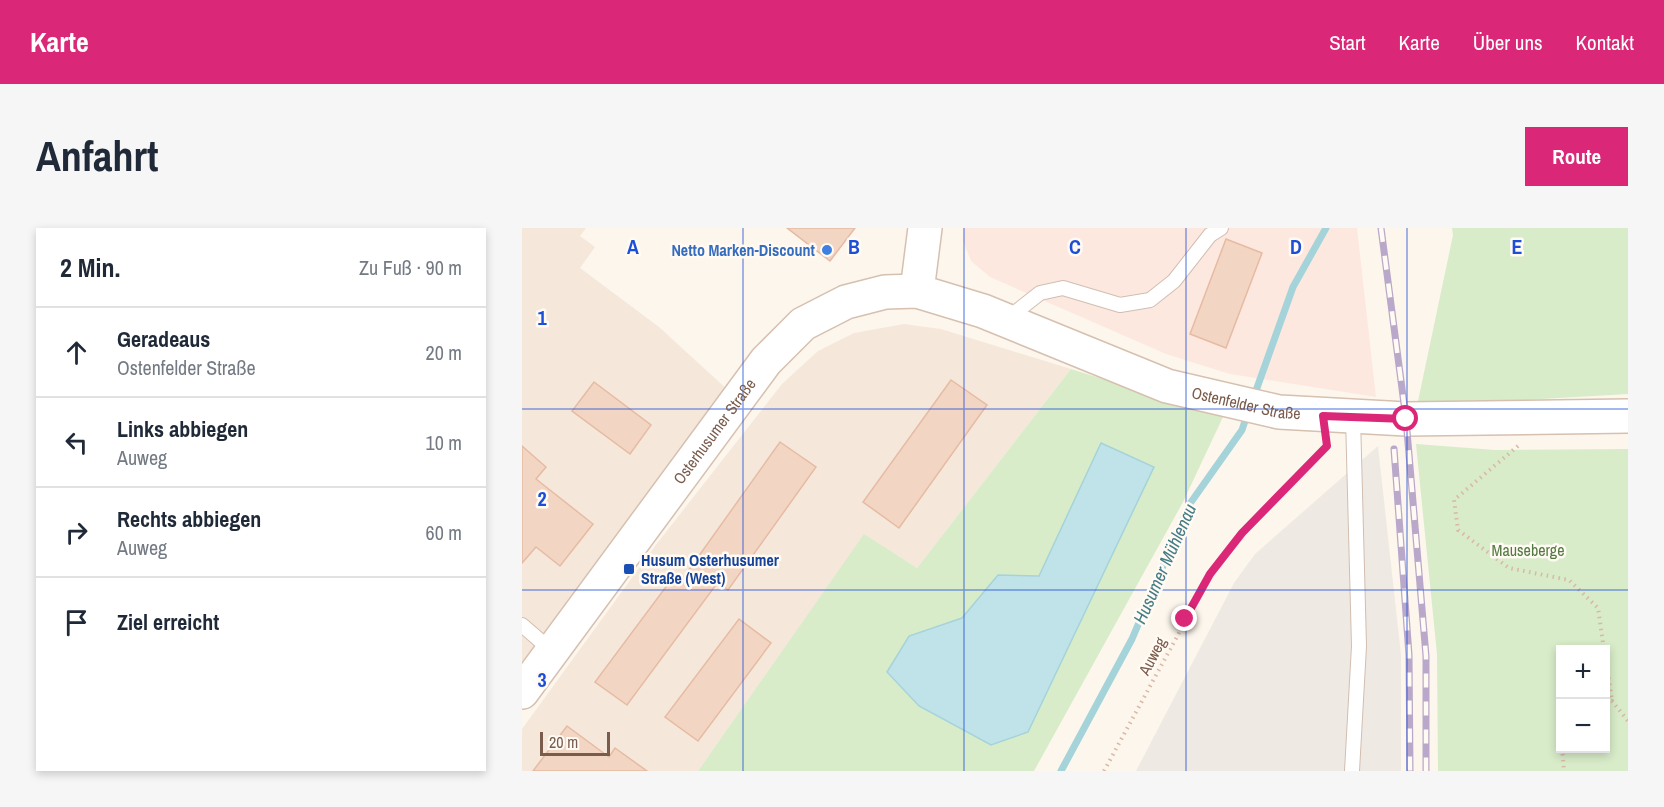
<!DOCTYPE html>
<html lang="de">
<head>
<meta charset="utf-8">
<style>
	:root { --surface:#fff; --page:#f6f6f7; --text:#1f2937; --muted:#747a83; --line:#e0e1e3; --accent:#db2777 }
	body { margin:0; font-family:"Archivo Narrow",sans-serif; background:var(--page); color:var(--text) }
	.controls { position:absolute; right:18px; bottom:18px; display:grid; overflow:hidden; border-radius:0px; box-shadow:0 3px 9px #0003 }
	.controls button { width:54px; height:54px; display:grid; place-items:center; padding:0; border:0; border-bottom:2px solid var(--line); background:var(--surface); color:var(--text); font:30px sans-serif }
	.scale { position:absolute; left:18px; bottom:15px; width:70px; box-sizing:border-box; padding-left:6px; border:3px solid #7a5c4d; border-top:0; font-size:16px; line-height:21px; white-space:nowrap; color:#7a5c4d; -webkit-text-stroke:4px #fffaf3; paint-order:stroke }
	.stop { position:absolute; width:18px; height:18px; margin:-14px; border:4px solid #db2777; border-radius:50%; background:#fff }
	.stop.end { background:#db2777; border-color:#fff; box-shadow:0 2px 6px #0008 }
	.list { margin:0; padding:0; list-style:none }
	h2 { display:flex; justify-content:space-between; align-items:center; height:78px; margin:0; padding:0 24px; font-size:26px }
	h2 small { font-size:20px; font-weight:400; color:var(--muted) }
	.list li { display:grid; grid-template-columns:39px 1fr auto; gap:18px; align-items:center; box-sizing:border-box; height:90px; padding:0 24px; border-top:2px solid var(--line) }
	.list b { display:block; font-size:22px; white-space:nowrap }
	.list p { margin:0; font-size:20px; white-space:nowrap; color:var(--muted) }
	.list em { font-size:20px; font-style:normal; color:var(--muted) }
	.icon { flex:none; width:33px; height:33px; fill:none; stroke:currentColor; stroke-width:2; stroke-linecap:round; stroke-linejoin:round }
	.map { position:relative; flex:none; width:1106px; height:543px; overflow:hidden; border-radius:0px }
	header { display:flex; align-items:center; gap:36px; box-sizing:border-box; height:84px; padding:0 30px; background:var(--accent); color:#fff }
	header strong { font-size:28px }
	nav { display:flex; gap:33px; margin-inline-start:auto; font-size:21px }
	.intro { display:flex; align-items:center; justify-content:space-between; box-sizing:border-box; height:144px; padding:0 36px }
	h1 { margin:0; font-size:42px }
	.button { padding:15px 27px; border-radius:0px; background:var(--accent); color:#fff; font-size:21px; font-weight:700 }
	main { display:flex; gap:36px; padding:0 36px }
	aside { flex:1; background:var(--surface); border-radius:0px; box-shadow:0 3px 9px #0003 }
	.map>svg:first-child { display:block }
	.residential { fill:#f5e8da }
	.commercial { fill:#fde8e0 }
	.industrial { fill:#efe9e4 }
	.green { fill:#d8ecc9; fill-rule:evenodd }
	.water { fill:#bfe3e8; stroke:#a5d3da; stroke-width:1.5 }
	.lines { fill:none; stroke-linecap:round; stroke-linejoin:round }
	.stream { stroke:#a5d3da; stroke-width:7 }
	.building { fill:#f3d5c3; stroke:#e6bba3; stroke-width:1.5 }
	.lane-casing { stroke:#d1beb0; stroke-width:16 }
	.secondary-casing { stroke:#d6c0b0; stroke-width:36 }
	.path { stroke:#d9b8a5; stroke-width:4; stroke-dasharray:1.5 4.5; stroke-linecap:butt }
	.lane { stroke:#fff; stroke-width:14 }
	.secondary { stroke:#fff; stroke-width:33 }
	.rail-casing { stroke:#b9a8c9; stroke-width:7 }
	.rail { stroke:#fffaf3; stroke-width:4.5; stroke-dasharray:14; stroke-linecap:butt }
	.route { stroke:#db2777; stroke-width:8 }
	.grid { fill:none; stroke:#1d4ed8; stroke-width:1.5; stroke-opacity:0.55 }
	.shop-dot { fill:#3f7fe0; stroke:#fffaf3; stroke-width:2 }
	.transit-dot { fill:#1a4fb4; stroke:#fffaf3; stroke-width:2 }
	.labels { text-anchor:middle; stroke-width:5; stroke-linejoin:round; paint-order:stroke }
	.shop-label { font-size:16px; font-weight:bold; fill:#366cbe; stroke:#fffaf3; text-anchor:end }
	.street-label { font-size:16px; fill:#7a5c4d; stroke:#fffaf3 }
	.park-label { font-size:16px; fill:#537a41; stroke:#fffaf3 }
	.transit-label { font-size:16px; font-weight:bold; fill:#164399; stroke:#fffaf3; text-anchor:start }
	.water-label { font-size:18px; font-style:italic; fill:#437c86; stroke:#fffaf3 }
	.grid-label { font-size:20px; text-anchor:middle; font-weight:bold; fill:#1d4ed8; stroke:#fffaf3; stroke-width:5; stroke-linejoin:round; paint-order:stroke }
</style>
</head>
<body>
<header>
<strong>Karte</strong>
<nav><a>Start</a><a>Karte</a><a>Über uns</a><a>Kontakt</a></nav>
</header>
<div class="intro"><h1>Anfahrt</h1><a class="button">Route</a></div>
<main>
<aside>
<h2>2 Min.<small>Zu Fuß · 90 m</small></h2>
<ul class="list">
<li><svg class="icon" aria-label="ahead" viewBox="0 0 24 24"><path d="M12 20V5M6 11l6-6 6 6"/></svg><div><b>Geradeaus</b><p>Ostenfelder Straße</p></div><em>20 m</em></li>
<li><svg class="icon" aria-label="left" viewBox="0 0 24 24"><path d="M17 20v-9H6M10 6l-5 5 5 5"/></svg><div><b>Links abbiegen</b><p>Auweg</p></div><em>10 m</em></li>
<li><svg class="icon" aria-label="right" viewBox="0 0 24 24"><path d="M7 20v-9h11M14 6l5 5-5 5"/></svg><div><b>Rechts abbiegen</b><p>Auweg</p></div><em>60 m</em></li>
<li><svg class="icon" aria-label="arrive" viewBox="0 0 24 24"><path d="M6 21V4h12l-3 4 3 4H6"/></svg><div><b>Ziel erreicht</b></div></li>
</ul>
</aside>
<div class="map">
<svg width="1106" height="543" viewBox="0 0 1106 543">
	<rect width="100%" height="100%" fill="#fdf6ec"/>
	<g class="residential">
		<path d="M0 0H64L58 8 73 19 58 40 137 99 209 165 0 440Z"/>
		<path d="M382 96 419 101 549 141 395 340 342 307 176 543H0V501L133 318 260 156 296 123 332 105Z"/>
	</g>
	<path class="commercial" d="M442 0H835L854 169 708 146 644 126 468 49 449 33 441 13Z"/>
	<path class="industrial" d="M856 218 879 427V543H614L712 355 733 326Z"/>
	<g class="green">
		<path d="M930 0H1106V166L895 178 931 7Z"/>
		<path d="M549 141 701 189 661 274 512 543H176L342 306 395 340ZM579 215 469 517 388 408 440 390 476 347 517 348Z"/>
		<path d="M894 216 973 222 1106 221V543H916L915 426ZM1038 422H1084V520H1038Z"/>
	</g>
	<path class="water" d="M579 215 632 239 506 504 469 517 397 478 365 444 387 408 440 390 476 347 517 348Z"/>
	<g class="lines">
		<g class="stream">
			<path d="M731 171 771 59 804 0"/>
			<path d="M539 543 610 411 667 277 720 202 725 187"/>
		</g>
	</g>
	<g class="building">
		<path d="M265 0H333L308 33Z"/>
		<path d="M704 11 740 25 704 120 668 106Z"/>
		<path d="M429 152 465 177 377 300 341 274Z"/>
		<path d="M72 154 129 197 108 226 50 183Z"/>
		<path d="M258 214 294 239 206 362 196 354 105 477 73 454 152 348 159 353Z"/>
		<path d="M0 218 24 239 14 251 71 296 38 338 14 319 0 335Z"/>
		<path d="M217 391 249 415 176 513 143 489Z"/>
		<path d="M45 498 87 529 93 520 125 543H11Z"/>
	</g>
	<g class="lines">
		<defs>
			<g id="lane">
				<path d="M485 91 518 65 541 60 598 77 628 72 652 53 688 7 699 0"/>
				<path d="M0 397 30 423"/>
				<path d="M830 543 837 418 831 189"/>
			</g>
			<g id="secondary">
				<path d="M395 63 403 0"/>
				<path id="s1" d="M0 464 244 133 281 96 324 74 363 64 395 63 461 83 645 158 757 184 884 191 1106 188"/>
			</g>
		</defs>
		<use href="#lane" class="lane-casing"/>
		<use href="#secondary" class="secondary-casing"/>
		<g class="path">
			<path d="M996 218 932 272 936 302 987 340 1047 352 1076 380 1082 422"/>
			<path d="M1084 432 1090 473"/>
			<path d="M1084 475 1090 473 1106 493"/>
			<path d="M1040 520 1042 543"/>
			<path d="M582 543 689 346 720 305 805 218 804 212"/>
		</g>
		<use href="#lane" class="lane"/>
		<use href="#secondary" class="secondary"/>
		<defs>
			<g id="rail">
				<path d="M859 0 884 191 904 428V543"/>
				<path d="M872 221 887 427 888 543"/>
			</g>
		</defs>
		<use href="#rail" class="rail-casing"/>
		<use href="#rail" class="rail"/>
	</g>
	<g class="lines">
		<path class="route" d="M663 391 688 346 720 305 805 218 801 188 884 191"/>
	</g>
	<path class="grid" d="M221 0V543M442 0V543M664 0V543M885 0V543M0 181H1106M0 362H1106"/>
	<circle class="shop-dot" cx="305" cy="22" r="6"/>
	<rect class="transit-dot" x="101" y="335" width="12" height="12" rx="3"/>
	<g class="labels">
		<g class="shop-label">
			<text x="293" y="28">Netto Marken-Discount</text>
		</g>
		<g class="street-label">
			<text dy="6" stroke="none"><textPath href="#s1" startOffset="933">Ostenfelder Straße</textPath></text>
			<text dy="6" stroke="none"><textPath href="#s1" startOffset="324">Osterhusumer Straße</textPath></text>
			<text transform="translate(630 428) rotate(-62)" y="6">Auweg</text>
		</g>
		<g class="park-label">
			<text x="1006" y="328">Mauseberge</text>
		</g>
		<g class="transit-label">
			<text x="119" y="338">Husum Osterhusumer<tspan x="119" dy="18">Straße (West)</tspan></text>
		</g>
		<g class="water-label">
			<text transform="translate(643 336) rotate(-66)" y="6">Husumer Mühlenau</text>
		</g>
	</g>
	<g class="grid-label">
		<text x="111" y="26">A</text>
		<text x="332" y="26">B</text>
		<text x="553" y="26">C</text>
		<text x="774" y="26">D</text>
		<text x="995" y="26">E</text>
		<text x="20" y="97">1</text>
		<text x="20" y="278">2</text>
		<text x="20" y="459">3</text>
	</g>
</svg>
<div class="controls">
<button>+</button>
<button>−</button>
</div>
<div class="scale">20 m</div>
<div class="stop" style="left:884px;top:191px"></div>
<div class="stop end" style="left:663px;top:391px"></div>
</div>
</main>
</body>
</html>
